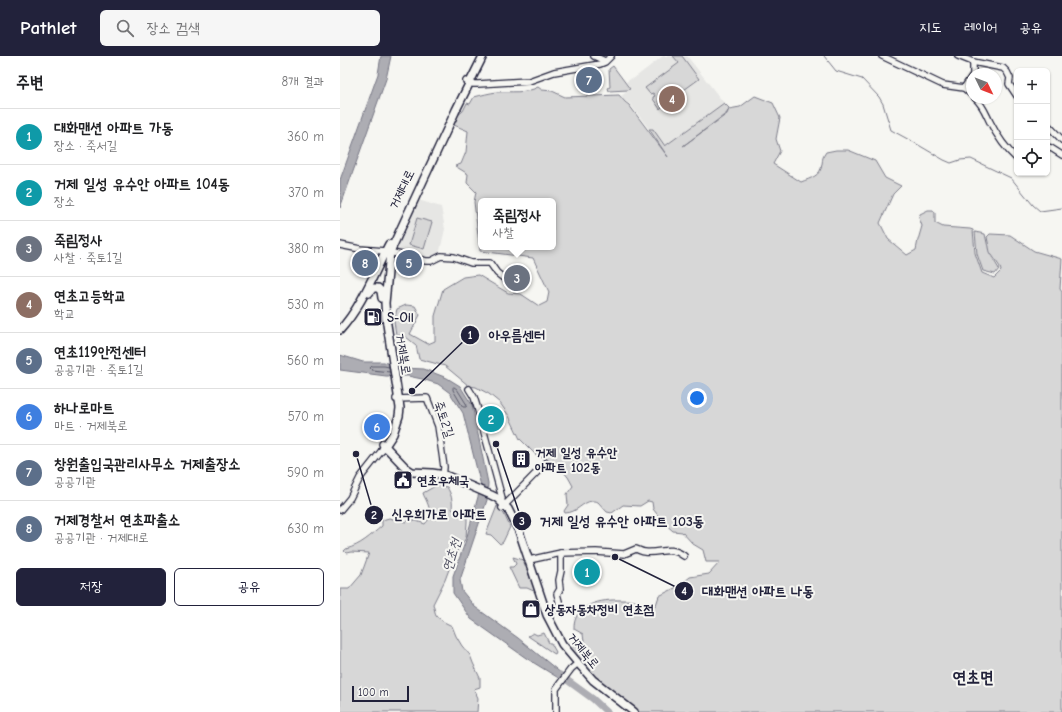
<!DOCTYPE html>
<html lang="ko">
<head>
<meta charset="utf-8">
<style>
	:root { --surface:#fff; --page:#f6f6f6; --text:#202124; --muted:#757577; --line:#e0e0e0; --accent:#22223b }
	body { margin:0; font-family:"Comic Neue","Poor Story",sans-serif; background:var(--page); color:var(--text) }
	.controls { position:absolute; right:12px; top:12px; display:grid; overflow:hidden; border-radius:6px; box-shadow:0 1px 3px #0004 }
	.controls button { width:36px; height:36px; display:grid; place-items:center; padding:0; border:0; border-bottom:1px solid var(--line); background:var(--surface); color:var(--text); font:20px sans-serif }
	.compass { position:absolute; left:626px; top:12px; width:36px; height:36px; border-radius:50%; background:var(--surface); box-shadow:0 1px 3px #0004; rotate:133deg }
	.scale { position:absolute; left:12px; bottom:10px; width:57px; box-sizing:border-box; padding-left:4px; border:2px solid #22223b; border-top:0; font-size:11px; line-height:14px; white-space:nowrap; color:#22223b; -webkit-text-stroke:3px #f6f6f2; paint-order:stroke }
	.you { position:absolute; left:357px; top:342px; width:14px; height:14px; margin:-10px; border:3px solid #fff; border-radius:50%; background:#1a73e8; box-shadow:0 0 0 6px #1a73e833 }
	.badge { display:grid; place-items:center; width:26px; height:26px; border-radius:50%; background:var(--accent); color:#fff; font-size:13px; font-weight:700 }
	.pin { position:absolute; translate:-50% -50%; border:2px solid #fff; box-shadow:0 1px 4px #0006 }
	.popup { position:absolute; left:138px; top:142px; width:78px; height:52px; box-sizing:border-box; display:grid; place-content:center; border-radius:6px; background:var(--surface); filter:drop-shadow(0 1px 3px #0005); font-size:13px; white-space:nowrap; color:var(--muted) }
	.popup b { font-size:15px; color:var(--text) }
	.popup::after { content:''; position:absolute; left:50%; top:100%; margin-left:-8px; border:8px solid transparent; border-top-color:var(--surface) }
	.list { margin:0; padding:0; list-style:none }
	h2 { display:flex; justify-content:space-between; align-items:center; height:52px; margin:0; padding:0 16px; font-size:17px }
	h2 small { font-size:13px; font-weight:400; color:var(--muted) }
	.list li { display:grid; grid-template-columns:26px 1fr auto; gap:12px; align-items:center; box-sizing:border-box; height:56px; padding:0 16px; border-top:1px solid var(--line) }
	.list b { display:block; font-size:15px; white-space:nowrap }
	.list p { margin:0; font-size:13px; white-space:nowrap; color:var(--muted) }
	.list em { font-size:13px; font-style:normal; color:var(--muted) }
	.actions { display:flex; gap:8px; padding:12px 16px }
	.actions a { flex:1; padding:9px 0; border:1px solid var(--accent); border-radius:6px; text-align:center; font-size:14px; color:var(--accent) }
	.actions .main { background:var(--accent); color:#fff }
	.icon { flex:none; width:22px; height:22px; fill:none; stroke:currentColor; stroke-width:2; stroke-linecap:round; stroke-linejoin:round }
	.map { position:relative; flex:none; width:722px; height:656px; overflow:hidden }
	header { display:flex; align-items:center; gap:24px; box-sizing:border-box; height:56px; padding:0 20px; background:var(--accent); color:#fff }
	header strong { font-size:19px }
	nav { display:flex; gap:22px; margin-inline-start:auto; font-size:14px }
	.search { width:280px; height:36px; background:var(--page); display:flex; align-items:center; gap:10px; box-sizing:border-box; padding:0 14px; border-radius:6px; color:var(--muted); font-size:15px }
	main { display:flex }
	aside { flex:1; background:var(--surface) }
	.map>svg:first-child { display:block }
	.built { fill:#e6e6e4 }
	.green { fill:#d7d7d7; stroke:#7c7c89; fill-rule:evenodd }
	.water { fill:#adadb3; stroke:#757583 }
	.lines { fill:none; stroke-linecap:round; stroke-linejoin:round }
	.shore { stroke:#5a5a6b; stroke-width:1 }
	.stream { stroke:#757583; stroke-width:1 }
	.river { stroke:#adadb3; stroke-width:7 }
	.minor-casing { stroke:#22223b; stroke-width:8 }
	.major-casing { stroke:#22223b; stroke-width:10 }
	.minor { stroke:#f6f6f2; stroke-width:5.5 }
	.major { stroke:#f6f6f2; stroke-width:7 }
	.labels { text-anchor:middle; stroke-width:4; stroke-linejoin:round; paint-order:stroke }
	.street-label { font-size:13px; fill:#22223b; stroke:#f6f6f2 }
	.poi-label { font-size:13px; font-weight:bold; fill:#22223b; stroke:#f6f6f2; text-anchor:start }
	.water-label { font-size:14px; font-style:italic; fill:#535365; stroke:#f6f6f2 }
	.district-label { font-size:17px; font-weight:bold; fill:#22223b; stroke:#f6f6f2 }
	.leader { fill:none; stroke:#22223b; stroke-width:1.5 }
	.callout-dot { fill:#22223b; stroke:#f6f6f2; stroke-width:1.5 }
	.mark-label { font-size:12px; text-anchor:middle; font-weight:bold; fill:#fff }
	.callout-label { font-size:14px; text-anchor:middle; font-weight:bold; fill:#22223b; stroke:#f6f6f2; stroke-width:4; stroke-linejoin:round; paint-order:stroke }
</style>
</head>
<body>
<header>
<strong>Pathlet</strong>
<div class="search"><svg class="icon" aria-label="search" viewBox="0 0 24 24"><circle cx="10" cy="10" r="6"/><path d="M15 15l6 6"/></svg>장소 검색</div>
<nav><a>지도</a><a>레이어</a><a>공유</a></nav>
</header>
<main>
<aside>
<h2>주변<small>8개 결과</small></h2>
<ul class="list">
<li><span class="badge" style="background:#0f9aa8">1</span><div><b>대화맨션 아파트 가동</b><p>장소 · 죽서길</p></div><em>360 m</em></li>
<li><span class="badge" style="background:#0f9aa8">2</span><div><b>거제 일성 유수안 아파트 104동</b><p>장소</p></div><em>370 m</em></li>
<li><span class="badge" style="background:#6b7280">3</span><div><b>죽림정사</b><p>사찰 · 죽토1길</p></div><em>380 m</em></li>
<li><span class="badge" style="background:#8d6e63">4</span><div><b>연초고등학교</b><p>학교</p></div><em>530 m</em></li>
<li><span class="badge" style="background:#5c6f8a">5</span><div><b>연초119안전센터</b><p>공공기관 · 죽토1길</p></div><em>560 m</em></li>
<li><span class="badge" style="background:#3f7fe0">6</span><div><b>하나로마트</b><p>마트 · 거제북로</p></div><em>570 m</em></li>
<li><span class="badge" style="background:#5c6f8a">7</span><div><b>창원출입국관리사무소 거제출장소</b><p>공공기관</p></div><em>590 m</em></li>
<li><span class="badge" style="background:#5c6f8a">8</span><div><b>거제경찰서 연초파출소</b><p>공공기관 · 거제대로</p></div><em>630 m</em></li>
</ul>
<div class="actions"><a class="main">저장</a><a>공유</a></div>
</aside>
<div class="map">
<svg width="722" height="656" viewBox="0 0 722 656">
	<rect width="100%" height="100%" fill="#f6f6f2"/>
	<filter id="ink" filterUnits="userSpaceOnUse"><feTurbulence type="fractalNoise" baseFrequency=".025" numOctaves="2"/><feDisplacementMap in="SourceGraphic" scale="8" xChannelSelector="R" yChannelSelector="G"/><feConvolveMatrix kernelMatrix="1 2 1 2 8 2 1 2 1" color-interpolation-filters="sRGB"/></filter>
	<g filter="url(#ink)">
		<g class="built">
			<path d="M323 0H347L384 47 325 90 313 73H309L290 48 285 45 281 40 291 33 286 26 292 22 293 23Z"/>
			<path d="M78 144 101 151 105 173 99 199 91 205 53 196Z"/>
		</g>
		<g class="green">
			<path d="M333 0H342L359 23 322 50 321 46 318 45 322 51 320 53 313 43V41L315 40 313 37 310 38 305 32 339 7Z"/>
			<path d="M273 10 290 33 288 34 269 35 268 32 270 31 269 13Z"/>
			<path d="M198 31 202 34 212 35 225 41 279 39 285 46 289 49 328 101 309 73H313L325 90 384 47 389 52 387 57 343 90 387 58 389 53 400 51 415 40 433 47 440 62 436 83 440 95 433 108 461 126C471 122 481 120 482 108 483 102 482 102 486 96L496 94H508L535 105 545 122 561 130 553 138 540 167 548 183 567 199 576 194 578 184 582 170 579 162 580 158 588 154H593L595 157V167L603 171 630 173 633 174 635 197 642 217 654 222 661 215 660 211 650 196 647 181 650 178 670 179 694 195 722 203 720 233 722 236V656H296L268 636 223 586 234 590 244 586 243 578 234 573C233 548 262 543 281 544 286 544 293 544 297 546 300 547 302 550 305 551L316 549 319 540 339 530 350 521 369 518 380 506H366L363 494 353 488 342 476 333 475 325 468 313 453 312 446 308 445 300 450 283 449 272 457 267 456 258 446C256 445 254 445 252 445 242 446 237 457 225 457L224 455 228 449 227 438 233 430 228 421 215 406 195 398 180 383 169 360 160 347 149 338 136 331 129 330 105 310 79 303 76 289 66 281 56 279 54 265 57 253 66 249 75 250 80 259 70 278 88 288 95 285V260L103 233 123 221 138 219 168 237 181 238 199 250 207 246 209 236 193 202 140 195 134 146 136 136 127 127 128 118 115 110 121 108 126 96 128 75 114 69 118 59 123 55 127 47 130 48 134 41C142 39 149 37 157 36 171 35 185 38 198 31ZM141 145H213V191H141Z"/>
			<path d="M77 162 92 166 84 193 69 189Z"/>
			<path d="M635 176 645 178 649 196 659 213 655 218 643 215 637 198Z"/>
			<path d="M97 429 107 431C111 438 113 444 112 453L119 459 124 458 127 461V466L126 482 114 500 105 524 93 548 96 560 104 566 112 570 116 580 122 590 130 599 133 607 140 622V631L134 633 138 642 137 656H0V533H9L21 519 29 497 11 496 6 497 4 495 6 493C21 489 30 480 42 470V464L49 462 66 466 71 463 85 468 93 458C88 452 90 453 87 446 86 443 84 441 83 437Z"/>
			<path d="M157 450 164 458 170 471 163 486 160 488 151 479 146 478Z"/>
			<path d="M173 501 183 504 196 536 187 532H179L169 511H173L176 508Z"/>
			<path d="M193 577 197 579 204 577 209 587H211L216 596 215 598 213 597 188 580 190 579Z"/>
		</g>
		<g class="water">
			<path d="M41 0H51L46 23 0 152V124L38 18Z"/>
			<path d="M0 299 23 306H44L64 312 84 313 107 322 120 330 132 349 148 427 147 444 120 524 122 535 135 551 178 582 227 622 225 626 186 602 131 563 113 537V520L126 484 141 430 123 357 110 337 98 328 82 323 68 320H46L0 314Z"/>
		</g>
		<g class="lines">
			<g class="shore">
				<path d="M49 311 44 310H32L30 312 32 314 50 316"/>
				<path d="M114 331 117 333 127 349 126 351H123L113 334V332Z"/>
			</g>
			<path class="stream" d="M484 0 496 15 522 23 539 41 543 48 551 74 575 87 604 104 611 107 620 104 631 103 671 122 693 149 700 155 722 152"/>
			<path class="river" d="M220 619 253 643 267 656"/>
			<defs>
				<g id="minor">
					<path d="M254 0 265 5"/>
					<path d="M542 0 603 29 624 32 632 39"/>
					<path d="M618 0 633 6 663 12 667 16 670 22 669 28 677 40"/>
					<path d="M633 6V18"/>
					<path d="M126 25 133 28H138L189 25 214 16 260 8 265 6 271 0"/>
					<path d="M624 32 632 20"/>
					<path d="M635 42C643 49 645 56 650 66 657 80 666 93 677 103"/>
					<path d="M707 68 722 84"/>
					<path d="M707 91 711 92 722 99"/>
					<path d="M0 189 20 193 45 195 86 205H91L101 200 114 201 131 207H150L157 217 166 224"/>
					<path d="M129 333 134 341 138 354 162 442 161 446"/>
					<path d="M56 343 87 342 98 370 104 411 103 421"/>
					<path d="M162 452 206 407"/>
					<path d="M0 454 10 442 20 422 43 393"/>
					<path d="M189 504 221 497 256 496 284 498 296 493C299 494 302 496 305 496 320 498 330 489 344 500"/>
					<path d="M207 559 219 550V545L217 538 220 533 219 524 221 515V497"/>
					<path d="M216 656V633L231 613 238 607"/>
				</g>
				<g id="major">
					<path d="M29 237 33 232H38L41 235 42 242"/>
					<path d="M0 274C22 250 34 217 49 188"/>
					<path d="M43 388 66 412 72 416 92 417 105 419 151 439 157 442 168 453 179 475 207 559 222 588 238 607 253 624 294 656"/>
					<path d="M43 393 53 378 59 360 60 352 46 262 45 247 50 196 116 54 143 0"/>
				</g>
			</defs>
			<use href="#minor" class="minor-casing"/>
			<use href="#major" class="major-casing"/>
			<use href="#minor" class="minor"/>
			<use href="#major" class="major"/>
		</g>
	</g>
	<defs>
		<symbol id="fuel-square" viewBox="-11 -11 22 22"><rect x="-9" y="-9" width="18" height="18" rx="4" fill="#22223b" stroke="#f6f6f2"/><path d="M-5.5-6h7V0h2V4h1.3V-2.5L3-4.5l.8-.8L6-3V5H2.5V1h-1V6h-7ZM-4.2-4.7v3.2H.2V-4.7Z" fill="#fff"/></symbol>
		<symbol id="building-square" viewBox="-11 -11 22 22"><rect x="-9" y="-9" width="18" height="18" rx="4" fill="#22223b" stroke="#f6f6f2"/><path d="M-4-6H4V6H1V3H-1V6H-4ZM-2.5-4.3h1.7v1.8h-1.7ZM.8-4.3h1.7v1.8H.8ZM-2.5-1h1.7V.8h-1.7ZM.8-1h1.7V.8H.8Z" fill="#fff"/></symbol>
		<symbol id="civic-square" viewBox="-11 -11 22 22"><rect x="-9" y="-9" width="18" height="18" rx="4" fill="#22223b" stroke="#f6f6f2"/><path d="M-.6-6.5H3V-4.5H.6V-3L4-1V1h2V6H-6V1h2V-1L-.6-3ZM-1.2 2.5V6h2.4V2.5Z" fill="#fff"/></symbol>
		<symbol id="shop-square" viewBox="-11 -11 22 22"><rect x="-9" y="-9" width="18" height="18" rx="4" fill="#22223b" stroke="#f6f6f2"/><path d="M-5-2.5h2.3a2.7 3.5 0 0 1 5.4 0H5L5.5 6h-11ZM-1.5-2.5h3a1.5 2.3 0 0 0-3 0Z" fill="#fff"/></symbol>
	</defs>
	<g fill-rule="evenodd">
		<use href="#fuel-square" x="22" y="250" width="22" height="22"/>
		<use href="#building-square" x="170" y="392" width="22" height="22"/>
		<use href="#civic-square" x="52" y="413" width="22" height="22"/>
		<use href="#shop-square" x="180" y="542" width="22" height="22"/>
	</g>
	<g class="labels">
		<g class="street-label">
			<text transform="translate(61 133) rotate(-64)" y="5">거제대로</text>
			<text transform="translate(64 298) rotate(81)" y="5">거제북로</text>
			<text transform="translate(105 363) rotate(72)" y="5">죽토2길</text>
			<text transform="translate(244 594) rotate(51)" y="5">거제북로</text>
		</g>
		<g class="poi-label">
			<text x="47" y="266">S-Oil</text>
			<text x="195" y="401">거제 일성 유수안<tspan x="195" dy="15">아파트 102동</tspan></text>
			<text x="77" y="429">연초우체국</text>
			<text x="205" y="558">상동자동차정비 연초점</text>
		</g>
		<g class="water-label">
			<text transform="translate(111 499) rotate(-73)" y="5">연초천</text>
		</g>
		<g class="district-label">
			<text x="633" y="627">연초면</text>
		</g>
	</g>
	<path class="leader" d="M72 335L130 279M16 398L34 459M156 388L182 465M275 501L344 535"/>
	<g class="callout-dot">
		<circle cx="72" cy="335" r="4"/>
		<circle cx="16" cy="398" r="4"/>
		<circle cx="156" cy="388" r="4"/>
		<circle cx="275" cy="501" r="4"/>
		<circle cx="130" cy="279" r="10"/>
		<circle cx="34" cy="459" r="10"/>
		<circle cx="182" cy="465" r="10"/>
		<circle cx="344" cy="535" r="10"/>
	</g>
	<g class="mark-label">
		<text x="130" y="283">1</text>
		<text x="34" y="463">2</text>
		<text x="182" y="469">3</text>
		<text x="344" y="539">4</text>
	</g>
	<g class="callout-label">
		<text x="177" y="284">아우름센터</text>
		<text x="99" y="463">신우희가로 아파트</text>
		<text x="282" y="470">거제 일성 유수안 아파트 103동</text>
		<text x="418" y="540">대화맨션 아파트 나동</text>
	</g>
</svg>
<div class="controls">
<button>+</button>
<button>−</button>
<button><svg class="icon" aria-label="locate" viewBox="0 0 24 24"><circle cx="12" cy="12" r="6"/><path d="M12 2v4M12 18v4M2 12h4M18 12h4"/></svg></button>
</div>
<svg class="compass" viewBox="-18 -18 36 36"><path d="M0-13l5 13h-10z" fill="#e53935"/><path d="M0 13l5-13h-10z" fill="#757577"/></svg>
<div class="scale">100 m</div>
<div class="you"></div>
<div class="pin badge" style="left:247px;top:516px;background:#0f9aa8">1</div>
<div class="pin badge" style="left:151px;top:363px;background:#0f9aa8">2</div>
<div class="pin badge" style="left:177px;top:222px;background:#6b7280">3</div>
<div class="popup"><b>죽림정사</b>사찰</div>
<div class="pin badge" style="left:332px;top:43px;background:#8d6e63">4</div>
<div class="pin badge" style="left:69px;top:207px;background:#5c6f8a">5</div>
<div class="pin badge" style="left:37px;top:371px;background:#3f7fe0">6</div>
<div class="pin badge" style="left:249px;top:24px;background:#5c6f8a">7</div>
<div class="pin badge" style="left:25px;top:207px;background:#5c6f8a">8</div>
</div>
</main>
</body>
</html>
